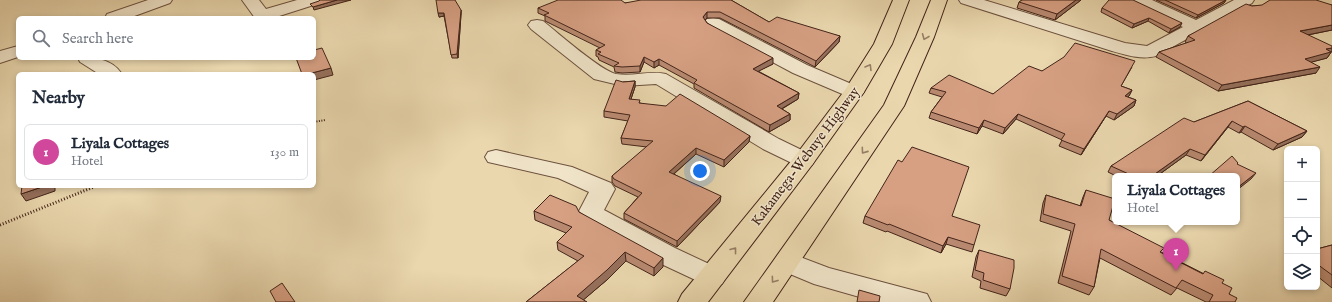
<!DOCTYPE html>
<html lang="en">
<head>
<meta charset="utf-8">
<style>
	:root { --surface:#fff; --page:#f6f6f7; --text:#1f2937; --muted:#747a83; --line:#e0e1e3; --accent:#b45309 }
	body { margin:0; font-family:"IM FELL English",serif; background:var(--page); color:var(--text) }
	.controls { position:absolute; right:12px; bottom:12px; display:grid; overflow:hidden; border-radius:6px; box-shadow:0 2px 6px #0003 }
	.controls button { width:36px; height:36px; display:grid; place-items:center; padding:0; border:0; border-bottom:1px solid var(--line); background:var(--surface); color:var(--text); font:20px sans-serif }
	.you { position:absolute; left:700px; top:171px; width:14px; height:14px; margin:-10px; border:3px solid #fff; border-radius:50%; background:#1a73e8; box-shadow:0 0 0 6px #1a73e833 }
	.badge { display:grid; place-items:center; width:26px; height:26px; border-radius:50%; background:var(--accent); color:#fff; font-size:13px; font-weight:700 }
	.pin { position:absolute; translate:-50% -33px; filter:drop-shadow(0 1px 2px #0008) }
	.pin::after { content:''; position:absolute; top:21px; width:14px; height:12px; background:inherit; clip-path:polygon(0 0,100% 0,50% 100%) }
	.popup { position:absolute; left:1112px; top:173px; width:128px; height:52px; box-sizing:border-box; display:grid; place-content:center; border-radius:6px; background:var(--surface); filter:drop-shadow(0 1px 3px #0005); font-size:13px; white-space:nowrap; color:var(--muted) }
	.popup b { font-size:15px; color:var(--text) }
	.popup::after { content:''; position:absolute; left:50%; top:100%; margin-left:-8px; border:8px solid transparent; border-top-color:var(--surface) }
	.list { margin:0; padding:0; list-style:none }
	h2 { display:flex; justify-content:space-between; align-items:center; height:52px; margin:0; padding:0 16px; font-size:17px }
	h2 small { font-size:13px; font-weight:400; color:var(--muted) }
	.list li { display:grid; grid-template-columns:26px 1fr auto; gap:12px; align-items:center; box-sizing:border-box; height:56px; margin:0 8px 8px; padding:0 8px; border:1px solid var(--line); border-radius:6px }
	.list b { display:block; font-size:15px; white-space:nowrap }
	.list p { margin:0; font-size:13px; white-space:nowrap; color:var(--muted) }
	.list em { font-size:13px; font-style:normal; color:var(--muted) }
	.icon { flex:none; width:22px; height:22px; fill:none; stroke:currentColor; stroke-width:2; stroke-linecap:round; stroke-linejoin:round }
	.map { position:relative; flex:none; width:1332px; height:302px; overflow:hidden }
	.search { position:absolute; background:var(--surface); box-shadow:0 2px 6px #0003; left:16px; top:16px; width:300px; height:44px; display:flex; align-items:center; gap:10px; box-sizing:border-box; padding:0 14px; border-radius:6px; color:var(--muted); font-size:15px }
	.panel { position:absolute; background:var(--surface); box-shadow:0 2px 6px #0003; left:16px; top:72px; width:300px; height:116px; border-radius:6px }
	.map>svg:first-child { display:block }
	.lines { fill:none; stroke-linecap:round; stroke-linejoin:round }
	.minor-casing { stroke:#6d513e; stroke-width:2 }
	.highway-casing { stroke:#432419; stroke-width:2 }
	.path-far1 { stroke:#432419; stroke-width:2; stroke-dasharray:1 1.5; stroke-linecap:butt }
	.path { stroke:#432419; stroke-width:3; stroke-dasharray:1 2; stroke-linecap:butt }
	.minor { fill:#f1e5ca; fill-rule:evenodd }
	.highway { fill:#ead7ae; fill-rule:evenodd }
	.wall { fill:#b98a71; stroke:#432419 }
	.shaded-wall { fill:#96705c; stroke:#432419 }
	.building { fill:#d7a083; stroke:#432419 }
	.oneway { stroke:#967e64 }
	.labels { text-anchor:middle; stroke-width:3; stroke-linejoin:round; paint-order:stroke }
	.street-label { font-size:14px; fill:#432419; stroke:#f1e5ca }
</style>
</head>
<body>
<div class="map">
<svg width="1332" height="302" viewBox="0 0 1332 302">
	<rect width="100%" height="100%" fill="#ead7ae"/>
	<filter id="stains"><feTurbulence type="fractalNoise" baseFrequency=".005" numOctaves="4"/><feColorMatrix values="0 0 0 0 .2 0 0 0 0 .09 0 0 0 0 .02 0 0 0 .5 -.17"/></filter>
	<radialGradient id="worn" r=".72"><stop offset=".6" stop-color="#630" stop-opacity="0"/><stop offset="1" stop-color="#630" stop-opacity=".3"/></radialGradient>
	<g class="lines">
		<defs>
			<g id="minor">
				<path d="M148 0H172L170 3 129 18H105L107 14Z"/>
				<path d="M242 0H259L266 9 297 0H322L320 3 273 18H255Z"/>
				<path d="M959 0H984L1125 43 1147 46 1183 27 1133 3 1131 0H1152L1196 20 1234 0H1254L1252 3 1156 56C1141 60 1126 55 1112 51L961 3Z"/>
				<path d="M713 18 719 19 807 65 861 88 864 92 861 96 854 98 847 96 793 73 707 27 704 23 707 19Z"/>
				<path d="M537 20 543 21C558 33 601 71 616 74 633 77 650 70 666 74L779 139 812 155 815 160 812 165 804 167 796 165 763 149 656 84 623 86 594 79 531 29 528 25 531 21Z"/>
				<path d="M18 46V57L0 63V51Z"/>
				<path d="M78 58C95 58 111 58 122 74H99L80 62Z"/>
				<path d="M496 150 572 167 611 183 615 189 604 210 675 248 722 270 726 277 722 284 713 287 704 284 657 262 581 219 578 213 589 192 558 178 488 162 485 157 488 152Z"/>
				<path d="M787 252 829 268 927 294 931 302H877L814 284 778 269 774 262 778 255Z"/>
			</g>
			<g id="highway">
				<path d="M893 0H909L892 44 864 92 812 165 708 302H678L682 294 796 155 845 90 874 44Z"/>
				<path d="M931 0H947L934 37 904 106 773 302H744L884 105 916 37Z"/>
			</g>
		</defs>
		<use href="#minor" class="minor-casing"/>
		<use href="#highway" class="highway-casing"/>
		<path class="path-far1" d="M314 122 325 120"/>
		<path class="path" d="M0 225 96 186"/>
		<use href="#minor" class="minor"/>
		<use href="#highway" class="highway"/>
	</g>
	<g class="wall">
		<path d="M731 0 769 22 840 36 839 42 815 67 720 18H707L705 20 707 23 773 64 758 71 799 93 798 99 782 109 790 114V120L769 132 694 88V84L659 65 654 68 644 62 640 72 622 73 615 72 614 67 599 60 598 57 596 56V50L600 48 545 21V16L538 13V8L625 3Z"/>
		<path d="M1022 0H1081L1055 20 1017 8 1019 2Z"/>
		<path d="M1156 0H1226L1224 3 1196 18Z"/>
		<path d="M1134 1 1180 27 1169 33 1148 21 1132 28 1101 12 1102 8Z"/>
		<path d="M1332 5V30L1308 35 1332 51 1327 58 1311 62 1316 73 1218 91 1156 57 1159 52 1187 43 1185 42 1188 36 1252 6Z"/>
		<path d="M461 10V14L458 58H452L444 16 439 17Z"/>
		<path d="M1132 67 1121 86 1132 90 1129 96 1128 97 1136 100 1134 106 1114 120 1106 116 1081 155 1059 146 1062 140 1016 119 1003 134 982 126 977 134 929 118 931 112 942 97 929 93 931 88 993 94 1042 71Z"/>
		<path d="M635 81V87L631 99 640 103 750 136 749 142 724 167 696 154 674 174 720 202 677 247 624 219V213L638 197 615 186 612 182V176L647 147 622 144 621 138 628 121 604 117V111L623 82Z"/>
		<path d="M1248 101 1307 131 1302 137 1273 150 1241 132 1239 133 1228 127 1201 161 1186 155 1157 176H1116L1108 172 1111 166 1194 122Z"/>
		<path d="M1086 190 1109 220 1161 252 1222 283 1235 302H1206L1177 288 1171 295 1100 258 1094 287 1089 295 1058 283 1071 231 1040 221 1043 203 1046 195 1080 206 1083 197Z"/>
		<path d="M534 211 579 212 663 267 654 276 626 261 608 279 583 300 526 302 578 261 558 250 557 242 566 233 535 220Z"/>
		<path d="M865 216H952L974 245 972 252 946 244 941 253 887 231 886 232 863 223Z"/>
		<path d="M1332 245V288L1317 276V249Z"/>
		<path d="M979 250 1010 289 1006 296 980 288 981 281 972 277 976 257Z"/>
	</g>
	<g class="shaded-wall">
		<path d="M337 0H351L314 10 313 7Z"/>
		<path d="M1076 0H1081L1055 20 1057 14Z"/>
		<path d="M1226 0 1224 3 1196 18 1198 15Z"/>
		<path d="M461 10V14L458 58 457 54Z"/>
		<path d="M707 12V18L703 22V17Z"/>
		<path d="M438 13H444V16L439 17Z"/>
		<path d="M1149 18 1148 21 1132 28 1134 24Z"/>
		<path d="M1182 23 1180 27 1169 33 1171 29Z"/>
		<path d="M1332 25V30L1297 37 1300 31Z"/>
		<path d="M840 36 839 42 815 67 816 61Z"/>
		<path d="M1332 48V51L1327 58 1301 65 1305 59 1326 49Z"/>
		<path d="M644 57V62L640 72V66Z"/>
		<path d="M773 58V64L753 74V69Z"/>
		<path d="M659 59V65L654 68V62Z"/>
		<path d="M1320 67 1316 73 1218 91 1222 85Z"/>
		<path d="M331 68 333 75 314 80V74H308Z"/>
		<path d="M635 81V87L629 105V99Z"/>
		<path d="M1132 90 1129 96 1122 101 1125 96Z"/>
		<path d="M799 93 798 99 776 112 777 106Z"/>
		<path d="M1136 100 1134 106 1114 120 1117 114Z"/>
		<path d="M1109 111 1106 116 1081 155 1084 149Z"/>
		<path d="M790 114V120L769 132 770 125Z"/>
		<path d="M1018 114 1016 119 1003 134 1005 128Z"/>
		<path d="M984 120 982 126 977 134 979 128Z"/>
		<path d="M1232 121 1228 127 1201 161 1205 155Z"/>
		<path d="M1245 126 1241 132 1239 133 1243 127Z"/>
		<path d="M1307 131 1302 137 1273 150 1278 144Z"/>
		<path d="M750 136 749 142 724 167V160Z"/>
		<path d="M696 148V154L669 178V172Z"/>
		<path d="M1190 149 1186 155 1157 176H1152Z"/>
		<path d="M1256 173 1251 179 1237 190V188Z"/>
		<path d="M45 186H55V191L26 201 21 194Z"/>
		<path d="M721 196 720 202 677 247V241Z"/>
		<path d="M948 237 946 244 941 253 943 246Z"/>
		<path d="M625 252 626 261 608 279 581 302 577 296Z"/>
		<path d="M663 258V267L654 276V268Z"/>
	</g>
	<g class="building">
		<path d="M320 0H337L313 7 310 4 319 1Z"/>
		<path d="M436 0H455L461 10 457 54 451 55 444 13H438Z"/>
		<path d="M558 0H621L625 3 641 0H731L769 22 777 17 840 36 816 61 720 12H707L703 17 707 23 773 58 753 69 799 93 777 106 790 114 770 125 694 83 697 80 659 59 654 62 644 57 640 66 622 67 614 66 619 63 598 54 601 52 596 50 605 45 544 15 549 13 538 8Z"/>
		<path d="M1022 0H1076L1057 14 1019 2Z"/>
		<path d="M1109 0H1133L1182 23 1171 29 1149 18 1134 24 1102 8Z"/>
		<path d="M1165 0H1226L1198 15Z"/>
		<path d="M1270 0H1316L1332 5V25L1300 31 1332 46V48L1326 49 1331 52 1305 59 1320 67 1222 85 1159 52 1195 40 1188 36 1246 4 1252 6 1262 5Z"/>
		<path d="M1075 43 1135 61 1121 86 1132 90 1125 96 1136 100 1117 114 1109 111 1084 149 1061 140 1065 134 1018 114 1005 128 984 120 979 128 931 112 946 92 931 88 949 75 993 94 1029 66 1042 71 1064 57Z"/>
		<path d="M322 48 331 68 308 74H302L296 58H314V50Z"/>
		<path d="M616 80 623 82 635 81 629 99 640 100 639 103 666 106 680 94 750 136 724 160 696 148 669 172 721 196 677 241 624 213 642 193 614 179 612 176 653 141 621 138 630 115 604 111Z"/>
		<path d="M1248 101 1307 131 1278 144 1245 126 1243 127 1232 121 1205 155 1190 149 1152 176H1133L1111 166 1184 118 1194 122Z"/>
		<path d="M912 147 969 167 952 216 980 225 974 245 948 237 943 246 889 224 888 225 865 216 898 160 902 162Z"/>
		<path d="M1232 156 1238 163 1237 164 1256 173 1237 188V176H1209Z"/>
		<path d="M22 186H45L21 194Z"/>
		<path d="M1086 190 1115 199 1109 220 1164 248 1160 252 1203 274 1205 271 1224 280 1222 283 1232 288 1229 294 1237 298 1235 302H1209L1213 295 1182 280 1176 288 1101 249 1094 287 1062 276 1075 224 1043 214 1046 195 1081 206Z"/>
		<path d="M550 195 576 206 579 212 663 258 654 268 625 252 607 270 577 296 587 302H526L584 256 557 242 572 227 534 211Z"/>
		<path d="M1332 245V275L1317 264V249Z"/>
		<path d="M979 250 1014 260V268L1010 289 983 280 984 273 975 270Z"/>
		<path d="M282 283 295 302H276L270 291Z"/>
		<path d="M859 290 880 296 879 302H857Z"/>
	</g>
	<defs><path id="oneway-chevron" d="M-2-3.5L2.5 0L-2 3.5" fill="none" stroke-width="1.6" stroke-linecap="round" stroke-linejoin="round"/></defs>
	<g class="oneway">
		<use href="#oneway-chevron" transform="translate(925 37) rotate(112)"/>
		<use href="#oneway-chevron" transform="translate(869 67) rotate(-59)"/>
		<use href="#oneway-chevron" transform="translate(864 151) rotate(125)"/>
		<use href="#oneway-chevron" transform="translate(734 250) rotate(-52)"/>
		<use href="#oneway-chevron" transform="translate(774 280) rotate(126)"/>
	</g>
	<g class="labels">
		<g class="street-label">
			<text transform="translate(805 156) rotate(-53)" y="5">Kakamega-Webuye Highway</text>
		</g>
	</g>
	<rect width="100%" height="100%" filter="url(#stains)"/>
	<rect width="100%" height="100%" fill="url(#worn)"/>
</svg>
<div class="controls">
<button>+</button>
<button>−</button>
<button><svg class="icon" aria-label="locate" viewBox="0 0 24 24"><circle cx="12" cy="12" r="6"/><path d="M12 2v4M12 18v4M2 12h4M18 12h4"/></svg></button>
<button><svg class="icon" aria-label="layers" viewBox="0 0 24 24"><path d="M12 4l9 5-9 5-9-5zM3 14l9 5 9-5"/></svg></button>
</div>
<div class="you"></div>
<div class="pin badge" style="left:1176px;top:271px;background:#d1479c">1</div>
<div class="popup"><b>Liyala Cottages</b>Hotel</div>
<div class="search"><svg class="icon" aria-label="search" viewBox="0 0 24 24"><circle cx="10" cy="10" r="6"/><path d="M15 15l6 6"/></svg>Search here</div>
<section class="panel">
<h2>Nearby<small></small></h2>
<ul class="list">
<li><span class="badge" style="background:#d1479c">1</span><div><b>Liyala Cottages</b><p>Hotel</p></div><em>130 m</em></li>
</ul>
</section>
</div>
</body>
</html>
